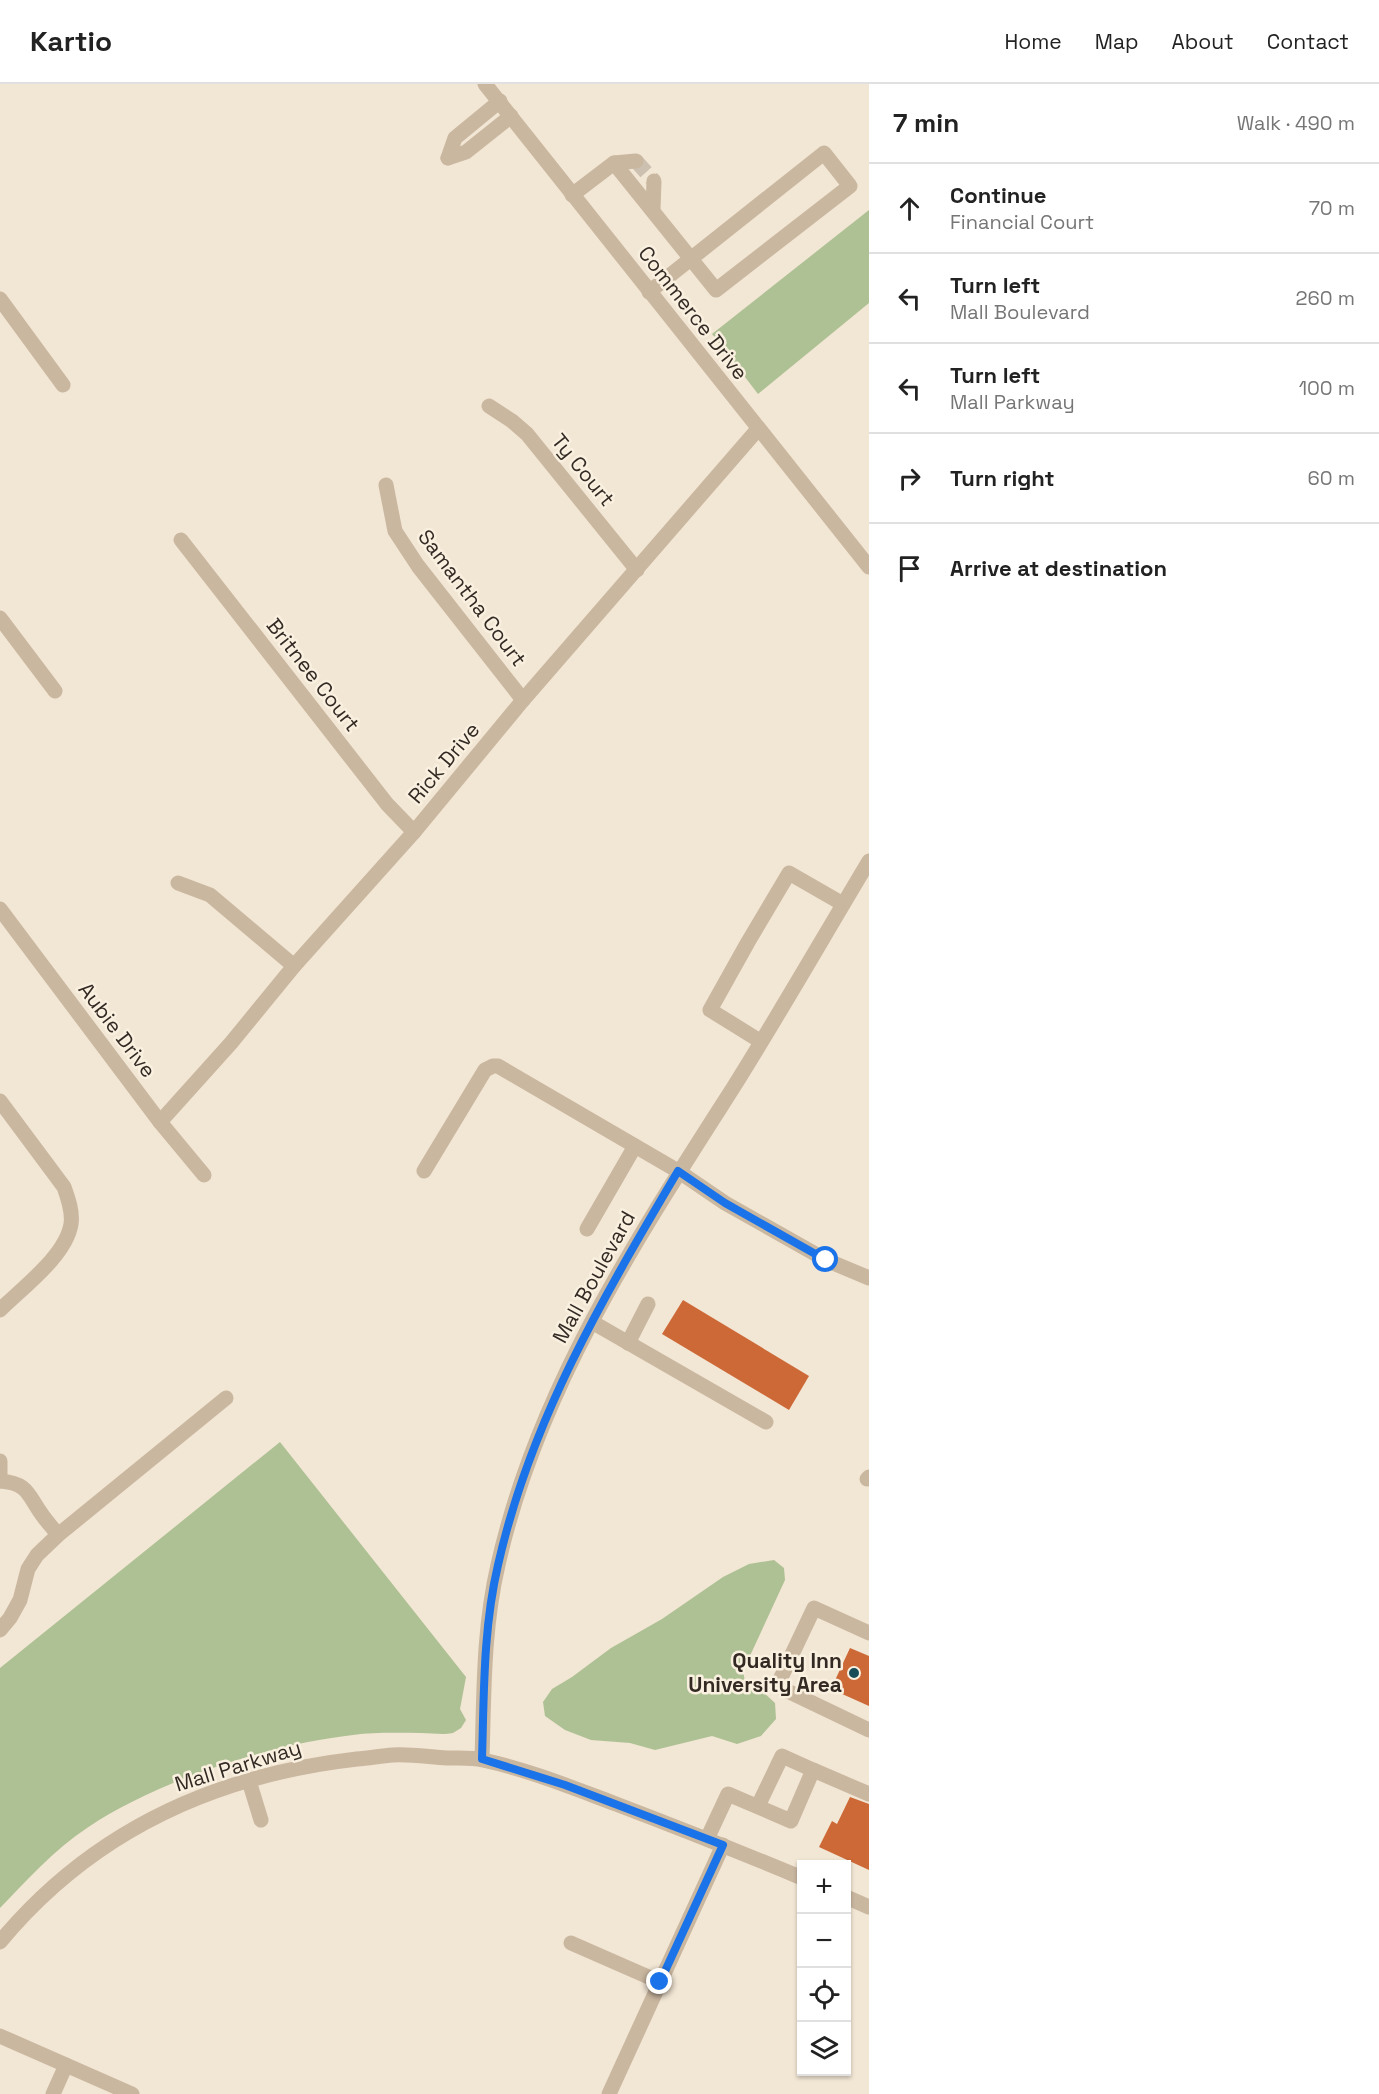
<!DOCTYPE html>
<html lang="en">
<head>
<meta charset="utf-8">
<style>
	:root { --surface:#fff; --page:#f2f2f2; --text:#222; --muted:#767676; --line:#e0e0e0 }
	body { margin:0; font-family:"Space Grotesk",sans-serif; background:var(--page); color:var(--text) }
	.controls { position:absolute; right:18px; bottom:18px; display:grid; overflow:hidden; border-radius:0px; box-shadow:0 2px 4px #0004 }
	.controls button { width:54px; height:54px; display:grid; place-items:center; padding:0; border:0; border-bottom:2px solid var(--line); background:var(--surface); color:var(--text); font:30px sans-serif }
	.stop { position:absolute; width:18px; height:18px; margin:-14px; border:4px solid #1a73e8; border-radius:50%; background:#fff }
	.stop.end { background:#1a73e8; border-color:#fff; box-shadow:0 2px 6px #0008 }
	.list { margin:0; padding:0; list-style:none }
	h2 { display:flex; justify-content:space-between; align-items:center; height:78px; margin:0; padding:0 24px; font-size:26px }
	h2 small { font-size:20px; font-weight:400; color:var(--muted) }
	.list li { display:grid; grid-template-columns:39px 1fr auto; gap:18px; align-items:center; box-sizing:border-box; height:90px; padding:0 24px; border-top:2px solid var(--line) }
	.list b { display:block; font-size:22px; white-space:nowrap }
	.list p { margin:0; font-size:20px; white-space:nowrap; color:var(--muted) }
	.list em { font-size:20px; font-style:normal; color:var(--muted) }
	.icon { flex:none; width:33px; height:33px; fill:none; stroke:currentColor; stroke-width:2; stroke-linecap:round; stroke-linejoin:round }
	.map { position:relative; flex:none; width:869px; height:2010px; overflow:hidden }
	header { display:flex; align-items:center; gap:36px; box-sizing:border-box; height:84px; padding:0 30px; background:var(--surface); border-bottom:2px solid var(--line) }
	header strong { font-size:28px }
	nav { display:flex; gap:33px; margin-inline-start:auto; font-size:21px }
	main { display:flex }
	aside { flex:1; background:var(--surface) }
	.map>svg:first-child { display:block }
	.green { fill:#aec194 }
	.building { fill:#cd6837 }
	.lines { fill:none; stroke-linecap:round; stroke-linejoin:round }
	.minor-tunnel { stroke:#ccc0b1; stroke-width:15; stroke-dasharray:15 8; stroke-linecap:butt }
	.minor { stroke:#cab7a0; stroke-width:15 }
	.route { stroke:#1a73e8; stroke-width:8 }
	.poi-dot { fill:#184d57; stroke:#faf0e0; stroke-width:2 }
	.labels { text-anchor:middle; stroke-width:5; stroke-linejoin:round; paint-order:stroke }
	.street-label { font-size:21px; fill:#332a24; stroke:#faf0e0 }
	.poi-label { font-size:21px; font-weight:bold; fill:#332a24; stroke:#faf0e0; text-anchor:end }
</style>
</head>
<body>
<header>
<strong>Kartio</strong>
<nav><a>Home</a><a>Map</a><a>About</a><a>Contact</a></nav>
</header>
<main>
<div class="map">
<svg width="869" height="2010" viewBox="0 0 869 2010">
	<rect width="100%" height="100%" fill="#f2e6d4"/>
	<g class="green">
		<path d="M869 126V219L758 310 712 250Z"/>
		<path d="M280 1358 466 1593 460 1625 466 1636 461 1644 453 1649C443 1651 432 1649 421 1649 399 1649 375 1648 353 1651 271 1660 156 1697 87 1744 54 1766 27 1796 0 1824V1584Z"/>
		<path d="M774 1476 784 1484 785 1496 743 1587 746 1603 762 1607 775 1619 776 1635 761 1652 737 1660 712 1652 655 1666 630 1659 591 1656 565 1646 545 1632 543 1618 552 1605 572 1593 611 1564 662 1535 723 1493 749 1480Z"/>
	</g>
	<g class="building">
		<path d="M683 1216 809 1292 789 1326 662 1250Z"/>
		<path d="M850 1564 869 1572V1622L831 1605Z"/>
		<path d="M850 1713 869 1720V1786L819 1763 832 1737 837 1740Z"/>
	</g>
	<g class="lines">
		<path class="minor-tunnel" d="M636 77 654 97"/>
		<g class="minor">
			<path d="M485 0 869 483"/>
			<path d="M448 74 455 54 500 17"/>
			<path d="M448 74 466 68 511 32"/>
			<path d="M614 79 636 77"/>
			<path d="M572 111 614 79 716 206 850 102 824 69 649 208"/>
			<path d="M653 126 654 97"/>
			<path d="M0 215 63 301"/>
			<path d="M489 322 512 337 527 350 637 486"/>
			<path d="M386 401 395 447 418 482 523 616"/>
			<path d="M181 456 387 720 414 748"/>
			<path d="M0 534 55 607"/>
			<path d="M178 799 210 811 294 882"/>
			<path d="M0 825 160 1038 204 1091"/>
			<path d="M760 957 710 926 748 858 789 789 843 820"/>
			<path d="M0 1017 64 1103C68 1114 73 1128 71 1140 66 1172 22 1204 0 1226"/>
			<path d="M160 1038 231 959 294 882 414 748 523 616 758 345"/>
			<path d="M424 1087 485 986 493 982H498L678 1087 725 1119 826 1176 869 1194"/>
			<path d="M587 1145 635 1062"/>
			<path d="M592 1238 766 1338"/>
			<path d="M628 1259 648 1220"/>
			<path d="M0 1377V1397"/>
			<path d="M867 1395 869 1393"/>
			<path d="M0 1397C29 1399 28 1412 43 1432 47 1438 53 1444 58 1451"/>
			<path d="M0 1546 10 1534 20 1516 28 1485 37 1471 58 1451 226 1314"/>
			<path d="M869 1549 814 1524 777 1602 869 1646"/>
			<path d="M482 1675C484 1611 483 1545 498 1481 537 1306 637 1154 733 1004 780 929 824 852 869 777"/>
			<path d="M813 1686 869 1710"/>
			<path d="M249 1697 261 1736"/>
			<path d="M707 1755 728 1710 791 1737 813 1686 782 1672 758 1722"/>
			<path d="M846 1813 869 1823"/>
			<path d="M0 1858C92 1747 216 1691 357 1675 369 1674 381 1672 393 1671 411 1670 429 1673 447 1674 459 1674 472 1673 483 1676 529 1686 573 1704 616 1720 679 1744 740 1768 802 1794"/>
			<path d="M571 1859 660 1898"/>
			<path d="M0 1952 132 2010"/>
			<path d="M53 2010 66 1981"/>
			<path d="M609 2010 723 1761"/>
		</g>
	</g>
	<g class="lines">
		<path class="route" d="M660 1898 723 1761 565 1701 482 1675C484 1611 483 1545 498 1481 531 1335 603 1214 678 1087L725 1119 826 1176"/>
	</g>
	<circle class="poi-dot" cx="854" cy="1589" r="6"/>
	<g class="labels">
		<g class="street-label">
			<text transform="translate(693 229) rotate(52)" y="7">Commerce Drive</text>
			<text transform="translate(583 386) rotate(51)" y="7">Ty Court</text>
			<text transform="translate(472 514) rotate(53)" y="7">Samantha Court</text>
			<text transform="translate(313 591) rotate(52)" y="7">Britnee Court</text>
			<text transform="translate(444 679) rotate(-50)" y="7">Rick Drive</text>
			<text transform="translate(117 946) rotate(53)" y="7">Aubie Drive</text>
			<text transform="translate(594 1193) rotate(-61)" y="7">Mall Boulevard</text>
			<text transform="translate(238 1682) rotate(-17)" y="7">Mall Parkway</text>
		</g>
		<g class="poi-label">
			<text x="842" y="1584">Quality Inn<tspan x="842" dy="24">University Area</tspan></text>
		</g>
	</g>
</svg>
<div class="controls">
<button>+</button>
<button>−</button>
<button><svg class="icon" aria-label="locate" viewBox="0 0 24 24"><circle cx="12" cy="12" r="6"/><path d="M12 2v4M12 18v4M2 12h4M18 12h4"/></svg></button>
<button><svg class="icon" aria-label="layers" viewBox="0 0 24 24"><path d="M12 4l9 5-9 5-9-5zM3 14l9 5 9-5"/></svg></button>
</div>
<div class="stop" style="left:826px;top:1176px"></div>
<div class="stop end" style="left:660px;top:1898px"></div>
</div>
<aside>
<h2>7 min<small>Walk · 490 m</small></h2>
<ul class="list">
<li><svg class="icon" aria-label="ahead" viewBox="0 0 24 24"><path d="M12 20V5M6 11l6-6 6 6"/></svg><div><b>Continue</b><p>Financial Court</p></div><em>70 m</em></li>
<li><svg class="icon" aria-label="left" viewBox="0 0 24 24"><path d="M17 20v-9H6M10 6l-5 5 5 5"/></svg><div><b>Turn left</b><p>Mall Boulevard</p></div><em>260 m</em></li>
<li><svg class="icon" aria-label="left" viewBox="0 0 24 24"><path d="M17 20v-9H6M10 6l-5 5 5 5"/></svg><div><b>Turn left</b><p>Mall Parkway</p></div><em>100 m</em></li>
<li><svg class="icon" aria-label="right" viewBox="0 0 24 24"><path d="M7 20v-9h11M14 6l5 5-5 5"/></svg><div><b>Turn right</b></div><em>60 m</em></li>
<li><svg class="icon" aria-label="arrive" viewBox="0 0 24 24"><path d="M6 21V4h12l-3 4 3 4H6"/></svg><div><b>Arrive at destination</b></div></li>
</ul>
</aside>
</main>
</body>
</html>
